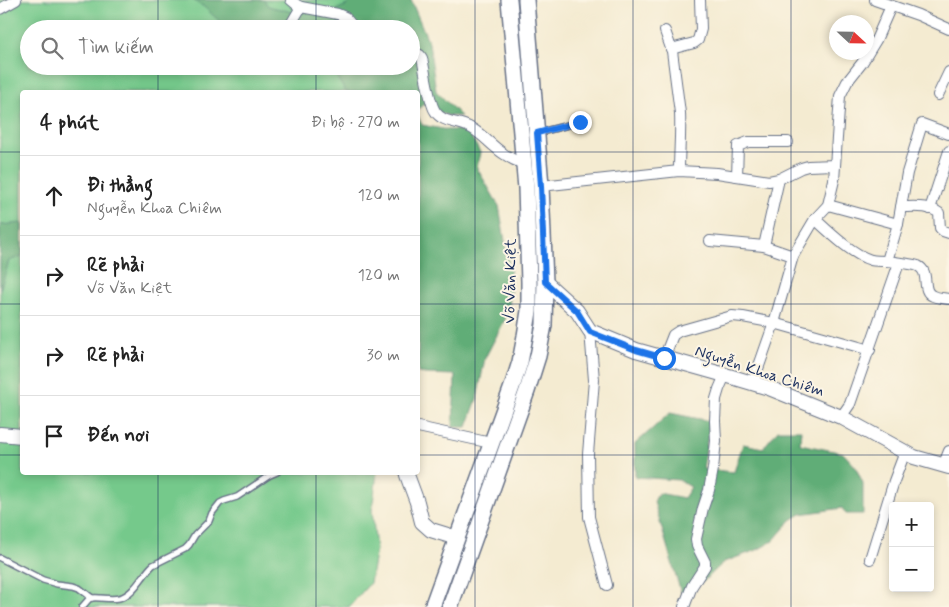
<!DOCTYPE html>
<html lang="vi">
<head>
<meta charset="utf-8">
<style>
	:root { --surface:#fff; --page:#f2f2f2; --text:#222; --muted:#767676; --line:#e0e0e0 }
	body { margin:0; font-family:Mynerve,sans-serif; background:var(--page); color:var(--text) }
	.controls { position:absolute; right:15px; bottom:15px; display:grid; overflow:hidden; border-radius:5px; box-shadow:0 2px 8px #0003 }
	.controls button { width:45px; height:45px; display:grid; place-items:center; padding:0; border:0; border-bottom:1px solid var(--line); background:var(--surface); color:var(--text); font:25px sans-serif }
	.compass { position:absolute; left:829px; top:15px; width:45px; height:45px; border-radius:50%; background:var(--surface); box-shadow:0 2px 8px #0003; rotate:112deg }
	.stop { position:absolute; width:15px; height:15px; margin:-11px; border:4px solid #1a73e8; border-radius:50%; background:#fff }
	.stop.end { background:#1a73e8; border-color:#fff; box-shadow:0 1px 5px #0008 }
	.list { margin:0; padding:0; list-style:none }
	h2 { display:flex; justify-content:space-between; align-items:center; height:65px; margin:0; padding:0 20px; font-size:21px }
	h2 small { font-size:16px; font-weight:400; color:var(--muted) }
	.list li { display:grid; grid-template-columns:32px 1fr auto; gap:15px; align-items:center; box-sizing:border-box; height:80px; padding:0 20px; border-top:1px solid var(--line) }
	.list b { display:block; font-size:19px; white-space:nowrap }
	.list p { margin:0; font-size:16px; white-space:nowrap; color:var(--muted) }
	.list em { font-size:16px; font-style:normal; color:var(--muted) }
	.icon { flex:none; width:28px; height:28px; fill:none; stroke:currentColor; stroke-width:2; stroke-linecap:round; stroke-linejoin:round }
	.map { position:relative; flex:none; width:949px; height:607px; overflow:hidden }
	.search { position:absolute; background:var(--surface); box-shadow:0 2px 8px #0003; left:20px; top:20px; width:400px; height:55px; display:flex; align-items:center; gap:12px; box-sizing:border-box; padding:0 18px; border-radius:28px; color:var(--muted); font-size:19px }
	.panel { position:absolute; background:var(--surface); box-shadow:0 2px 8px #0003; left:20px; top:90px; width:400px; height:385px; border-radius:5px }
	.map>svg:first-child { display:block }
	.green { fill:#75c98b; stroke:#487c74 }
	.forest { fill:#60ad77; stroke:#3e6e6a }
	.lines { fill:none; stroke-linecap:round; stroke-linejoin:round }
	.lane-casing { stroke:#677186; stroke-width:8 }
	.street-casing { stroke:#677186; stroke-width:12 }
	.secondary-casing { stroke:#677186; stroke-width:16 }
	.primary-casing { stroke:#677186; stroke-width:18 }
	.lane { stroke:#fff; stroke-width:5 }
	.street { stroke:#fff; stroke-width:10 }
	.secondary { stroke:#fff; stroke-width:14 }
	.primary { stroke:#fff; stroke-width:15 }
	.route { stroke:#1a73e8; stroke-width:6 }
	.grid { fill:none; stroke:#1b2f5e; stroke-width:1; stroke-opacity:0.55 }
	.labels { text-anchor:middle; stroke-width:4; stroke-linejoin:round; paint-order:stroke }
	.street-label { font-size:16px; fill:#1b2f5e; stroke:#fcf5e5 }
</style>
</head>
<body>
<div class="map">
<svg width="949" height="607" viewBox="0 0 949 607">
	<rect width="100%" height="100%" fill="#fcf5e5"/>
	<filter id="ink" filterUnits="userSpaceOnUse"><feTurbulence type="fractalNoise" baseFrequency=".02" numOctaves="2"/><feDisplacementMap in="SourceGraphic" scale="10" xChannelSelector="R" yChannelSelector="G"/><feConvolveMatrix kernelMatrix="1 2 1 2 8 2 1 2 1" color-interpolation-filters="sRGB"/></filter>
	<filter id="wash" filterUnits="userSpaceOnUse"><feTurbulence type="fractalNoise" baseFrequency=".0096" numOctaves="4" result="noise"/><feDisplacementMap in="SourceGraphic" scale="20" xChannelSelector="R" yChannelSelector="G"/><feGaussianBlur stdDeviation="1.12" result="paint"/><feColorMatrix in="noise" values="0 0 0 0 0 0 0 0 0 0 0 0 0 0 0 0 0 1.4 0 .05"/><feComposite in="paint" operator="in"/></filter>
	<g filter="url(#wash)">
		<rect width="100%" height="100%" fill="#f4ebd1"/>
		<path class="green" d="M0 0H375L348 29H29V66H359L398 92H22V472L377 473 372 510 376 549 370 583 349 607H0Z"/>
		<g class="forest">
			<path d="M193 0H264L268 6 292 12 334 11 347 5 352 0H411L429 43 436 91 461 116H449L433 110 428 100 418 109V92H346L336 76 337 66H411V29H326L286 20 282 29H277L267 21 258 29H228L204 7Z"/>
			<path d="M418 116 422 125 448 130H467L480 152 477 168 499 206 511 276 509 312 485 358 477 399 467 427H453L455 375 426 374 418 373Z"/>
			<path d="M22 223V256L9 261 0 290V225Z"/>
			<path d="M670 413 710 421 703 469 734 472 743 444 763 448 778 430H801L800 444 843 453 855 466 863 483V514H846L842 508 801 514 791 520 773 541 757 550 724 562 704 581 681 593 654 502 658 493 684 498 691 487 679 480 635 477V444Z"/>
		</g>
	</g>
	<g filter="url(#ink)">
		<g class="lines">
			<defs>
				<g id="lane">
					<path d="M537 133 580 122"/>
					<path d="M0 558 43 580 57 584 73 586 79 588 92 598"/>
					<path d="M82 607 89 599 92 598C101 597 110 600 119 598 134 595 143 574 153 565L185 549 189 545 195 535 209 521 212 513 220 503 224 501 237 497 270 475 277 472"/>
				</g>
				<g id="street">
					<path d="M291 0 297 5 301 7 338 14 345 17 355 29"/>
					<path d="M875 0 918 15 949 29"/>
					<path d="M0 9 16 0"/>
					<path d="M288 29 301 7"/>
					<path d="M665 31 672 51 680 113C681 132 679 152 679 171"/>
					<path d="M671 49 694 43 698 40 701 29 700 0"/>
					<path d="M411 51 420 55 422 58C425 71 429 102 435 111 442 123 458 121 469 127 476 130 482 136 488 141 499 151 509 159 524 164"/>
					<path d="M938 95 949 72"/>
					<path d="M949 134 922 124 907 173 898 224 887 261C895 262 913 264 918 266 931 272 920 291 933 296 938 298 944 298 949 299"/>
					<path d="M737 176 738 146 748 142H788"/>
					<path d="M779 179 764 246 793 256"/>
					<path d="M541 186 679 171 717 173 769 181 779 179 801 168 808 166 835 165"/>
					<path d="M828 205 898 224"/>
					<path d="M901 207C914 207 929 205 939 213L940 228 943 231 949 233"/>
					<path d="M930 209 949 151"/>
					<path d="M815 219C829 232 853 255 871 260 876 261 882 261 887 261"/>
					<path d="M710 241 764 246"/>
					<path d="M590 331 594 380 588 454 589 517 607 585"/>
					<path d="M664 358 673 335 679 331 732 316 743 317 774 323 870 350"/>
					<path d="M753 383 774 323 793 256 815 219 828 205 834 180 840 96 847 82 862 63 876 40 891 6"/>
					<path d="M841 417 850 404 899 263"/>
					<path d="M418 427 491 443"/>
					<path d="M943 466 949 451"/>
					<path d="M870 559 894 481 905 452"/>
					<path d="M684 607 692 586 705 566V562L697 546 696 539 703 508 709 490 713 469 716 441 715 421 716 399 719 389 725 375"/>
				</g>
				<g id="secondary">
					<path d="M545 282 577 311 590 331 636 350 732 377 769 388 841 417 914 457 949 467"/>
					<path d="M0 434 22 436"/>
					<path d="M407 472V475L417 502 422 522 431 530 457 538"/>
				</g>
				<g id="primary">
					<path d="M432 607 513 384 520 362 525 336 529 311V282L526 188 509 0"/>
					<path d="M450 607 527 391 538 356 544 325 545 282 541 186 526 0"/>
				</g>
			</defs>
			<use href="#lane" class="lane-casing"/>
			<use href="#street" class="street-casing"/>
			<use href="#secondary" class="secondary-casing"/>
			<use href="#primary" class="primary-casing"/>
			<use href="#lane" class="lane"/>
			<use href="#street" class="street"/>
			<use href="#secondary" class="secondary"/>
			<use href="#primary" class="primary"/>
		</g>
	</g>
	<g class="lines" filter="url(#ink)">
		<path class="route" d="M580 122 537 133 541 186 545 282 577 311 590 332 636 350 664 358"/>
	</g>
	<path class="grid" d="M158 0V29M316 0V29M475 0V607M633 0V607M791 0V607M158 66V92M316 66V92M0 152H22M418 152H949M0 304H22M418 304H949M0 455H22M418 455H949M158 472V607M316 472V607"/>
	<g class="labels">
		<g class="street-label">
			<text transform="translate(509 281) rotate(-89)" y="6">Võ Văn Kiệt</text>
			<text transform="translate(760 370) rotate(18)" y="6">Nguyễn Khoa Chiêm</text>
		</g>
	</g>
</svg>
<div class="controls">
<button>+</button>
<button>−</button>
</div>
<svg class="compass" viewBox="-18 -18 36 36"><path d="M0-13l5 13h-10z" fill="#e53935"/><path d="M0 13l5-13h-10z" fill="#767676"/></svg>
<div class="stop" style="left:664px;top:358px"></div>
<div class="stop end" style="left:580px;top:122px"></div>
<div class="search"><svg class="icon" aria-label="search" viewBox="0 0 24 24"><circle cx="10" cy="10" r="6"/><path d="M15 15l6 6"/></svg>Tìm kiếm</div>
<section class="panel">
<h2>4 phút<small>Đi bộ · 270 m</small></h2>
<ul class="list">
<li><svg class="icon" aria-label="ahead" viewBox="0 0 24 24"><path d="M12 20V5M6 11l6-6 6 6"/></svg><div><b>Đi thẳng</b><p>Nguyễn Khoa Chiêm</p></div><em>120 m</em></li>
<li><svg class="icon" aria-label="right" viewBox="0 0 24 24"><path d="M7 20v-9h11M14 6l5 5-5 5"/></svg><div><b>Rẽ phải</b><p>Võ Văn Kiệt</p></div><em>120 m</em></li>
<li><svg class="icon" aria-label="right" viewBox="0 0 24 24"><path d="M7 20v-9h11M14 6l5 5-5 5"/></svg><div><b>Rẽ phải</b></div><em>30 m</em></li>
<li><svg class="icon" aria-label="arrive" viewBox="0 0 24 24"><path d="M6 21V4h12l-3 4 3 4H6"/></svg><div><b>Đến nơi</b></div></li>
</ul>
</section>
</div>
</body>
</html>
